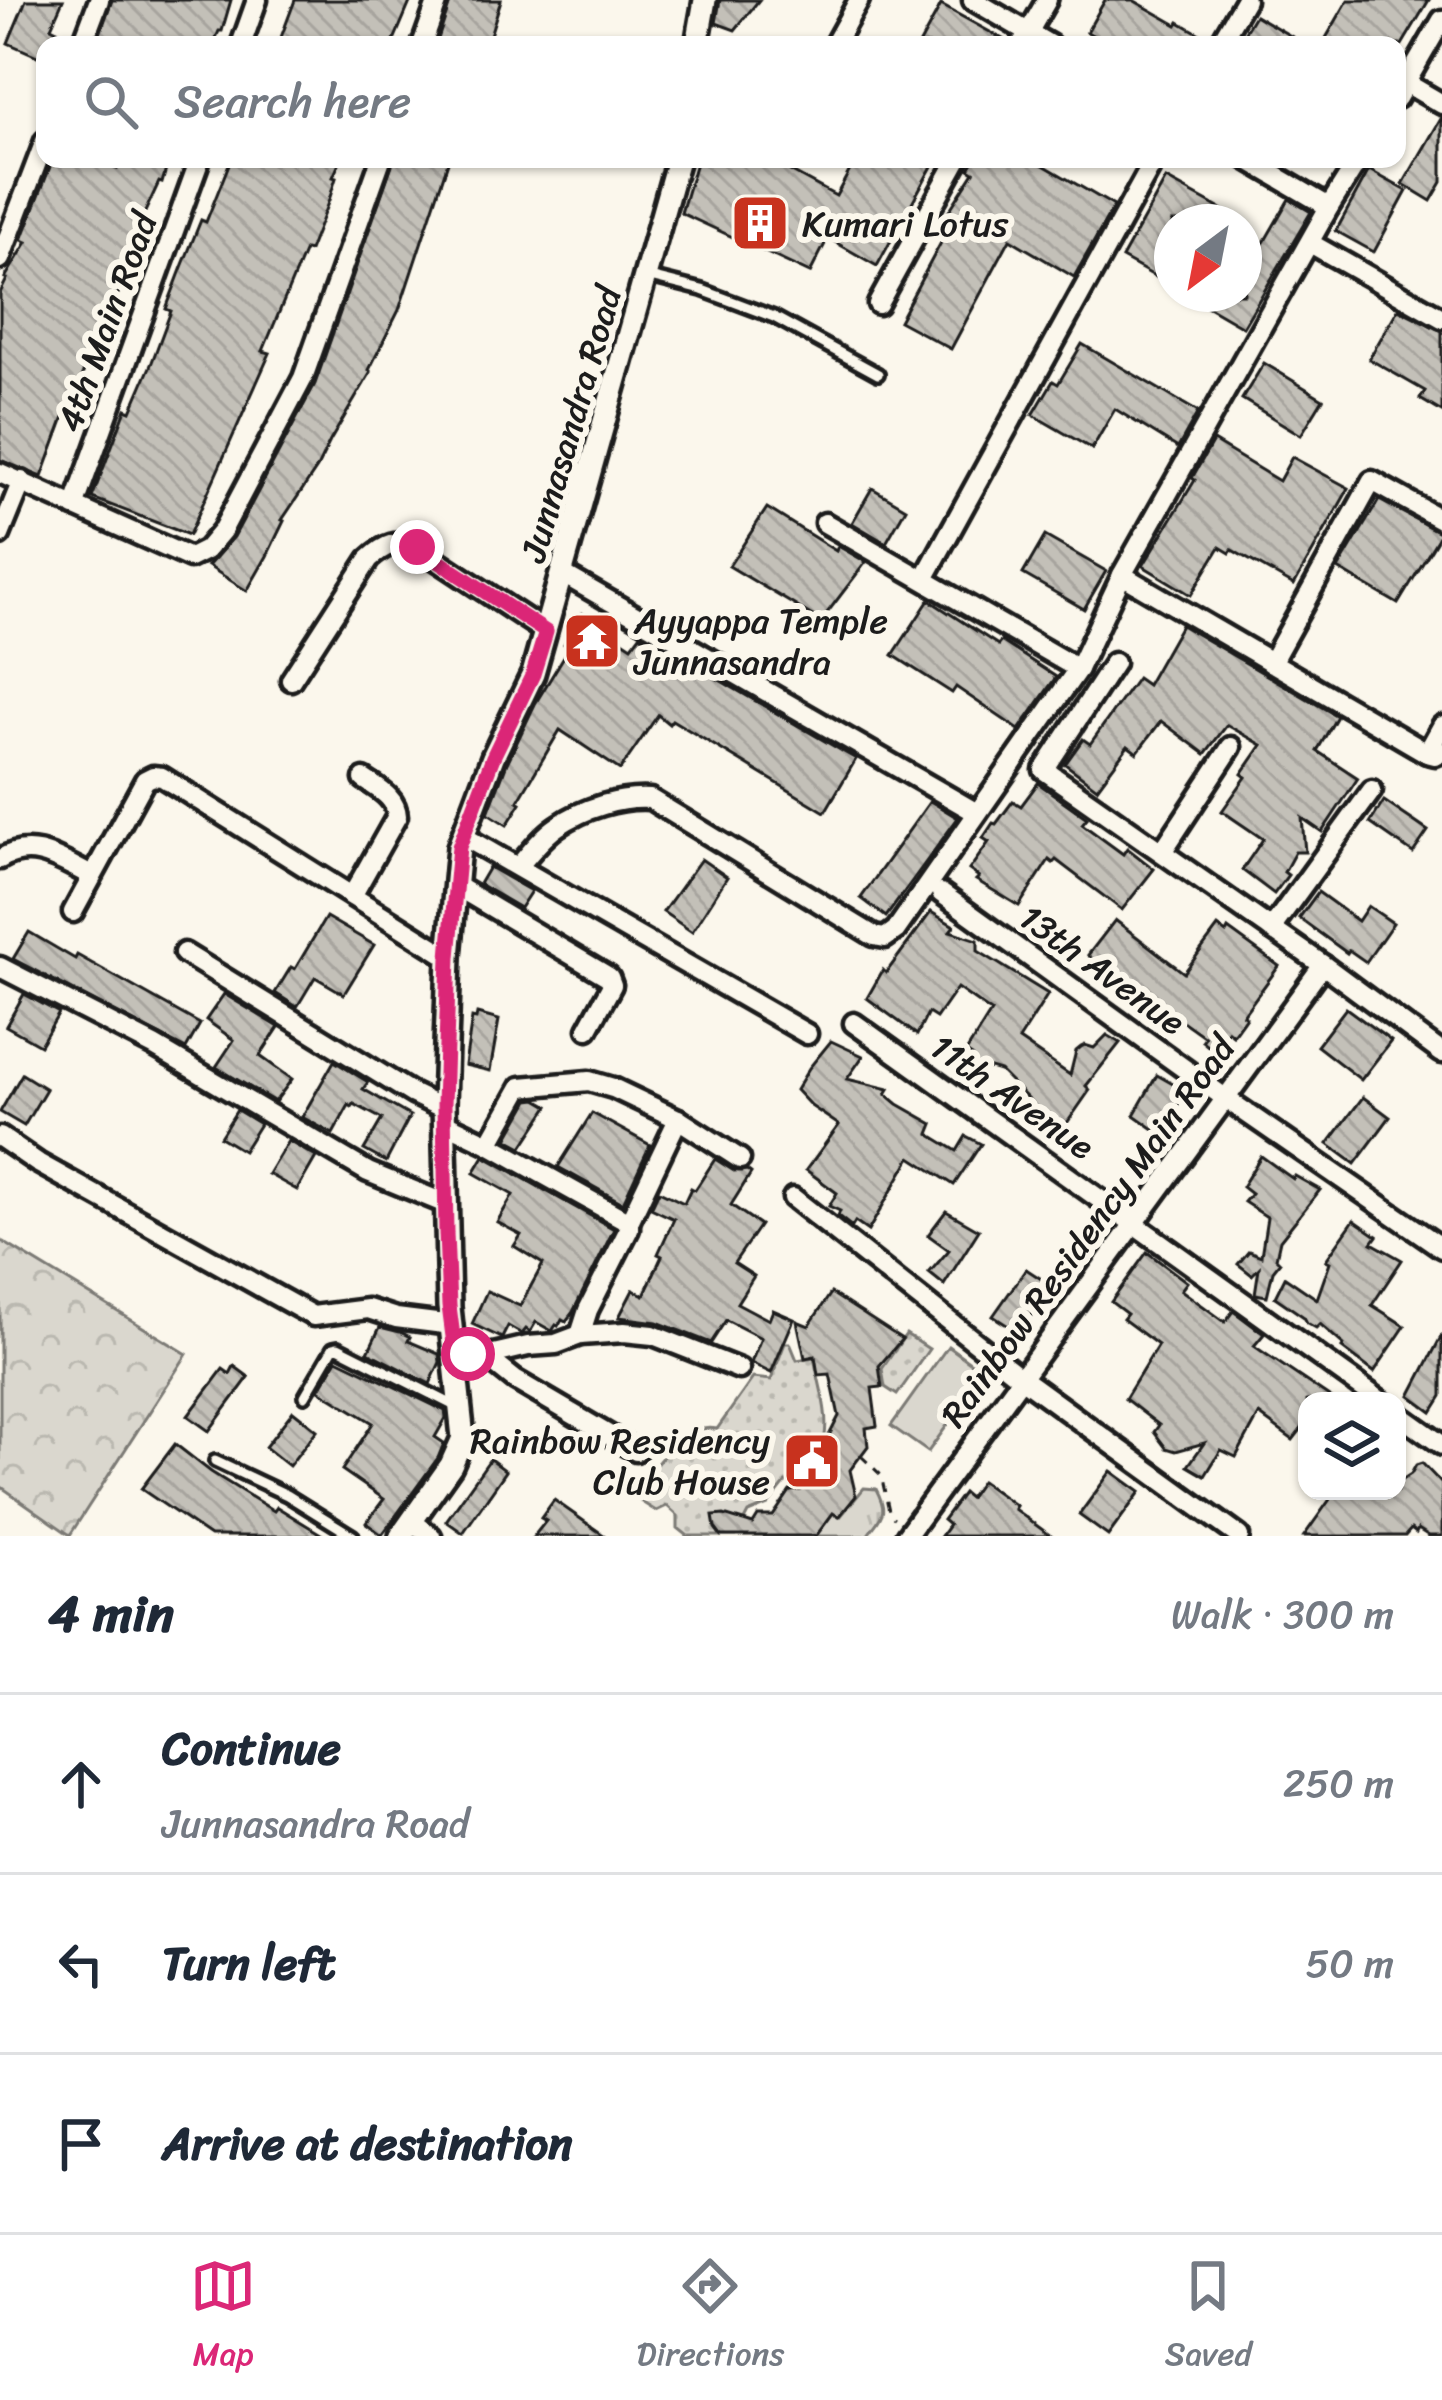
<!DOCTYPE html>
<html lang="en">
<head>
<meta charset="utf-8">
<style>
	:root { --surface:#fff; --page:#f6f6f7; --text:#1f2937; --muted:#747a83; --line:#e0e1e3; --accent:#db2777 }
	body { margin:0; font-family:Sriracha,sans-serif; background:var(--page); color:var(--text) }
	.controls { position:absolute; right:36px; bottom:36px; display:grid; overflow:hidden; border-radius:24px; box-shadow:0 3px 9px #0004 }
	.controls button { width:108px; height:108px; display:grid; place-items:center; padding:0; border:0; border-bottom:3px solid var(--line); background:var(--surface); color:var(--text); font:60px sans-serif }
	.compass { position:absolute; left:1154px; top:204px; width:108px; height:108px; border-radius:50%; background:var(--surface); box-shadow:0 3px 9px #0004; rotate:212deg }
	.stop { position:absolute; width:36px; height:36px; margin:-27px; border:9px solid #db2777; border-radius:50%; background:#fff }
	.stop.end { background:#db2777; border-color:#fff; box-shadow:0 3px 12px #0008 }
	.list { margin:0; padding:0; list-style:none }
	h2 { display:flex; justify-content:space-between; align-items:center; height:156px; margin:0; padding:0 48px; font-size:51px }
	h2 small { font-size:39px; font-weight:400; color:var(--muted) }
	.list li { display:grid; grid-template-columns:78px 1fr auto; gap:36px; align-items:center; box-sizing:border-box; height:180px; padding:0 48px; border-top:3px solid var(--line) }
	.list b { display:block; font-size:45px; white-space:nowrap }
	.list p { margin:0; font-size:39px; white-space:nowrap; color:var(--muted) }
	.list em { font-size:39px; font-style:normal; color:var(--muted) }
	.icon { flex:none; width:66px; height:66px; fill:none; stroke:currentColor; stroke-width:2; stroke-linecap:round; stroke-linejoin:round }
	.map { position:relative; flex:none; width:1442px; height:1536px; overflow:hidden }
	.search { position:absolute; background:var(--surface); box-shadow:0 3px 9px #0004; left:36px; right:36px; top:36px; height:132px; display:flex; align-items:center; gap:30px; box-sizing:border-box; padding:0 42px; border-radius:24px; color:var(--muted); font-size:45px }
	.sheet { height:696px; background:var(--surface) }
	nav { display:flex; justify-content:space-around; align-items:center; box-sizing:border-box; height:168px; border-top:3px solid var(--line); background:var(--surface); font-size:33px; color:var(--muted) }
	nav a { display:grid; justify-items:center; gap:6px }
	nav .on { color:var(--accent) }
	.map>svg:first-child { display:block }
	.grass { fill:url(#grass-tufts); stroke:#7b7a75; stroke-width:3 }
	.forest { fill:url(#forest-crowns); stroke:#7b7a75; stroke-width:3 }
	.park { fill:url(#park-dots); stroke:#7b7a75; stroke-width:3 }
	.pitch { fill:#dad7ce; stroke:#7b7a75; stroke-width:3 }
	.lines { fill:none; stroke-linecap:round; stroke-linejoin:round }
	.stream { stroke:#74726e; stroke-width:6 }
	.building { fill:url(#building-back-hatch); stroke:#1c1c1c; stroke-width:3 }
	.service-casing { stroke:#1c1c1c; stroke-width:18 }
	.minor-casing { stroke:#1c1c1c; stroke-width:27 }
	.tertiary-casing { stroke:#1c1c1c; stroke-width:30 }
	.path { stroke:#1c1c1c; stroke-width:3; stroke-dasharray:9 9; stroke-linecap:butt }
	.service { stroke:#fbf7ec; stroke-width:9 }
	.minor { stroke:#fbf7ec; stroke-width:18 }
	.tertiary { stroke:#fbf7ec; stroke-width:21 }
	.route { stroke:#db2777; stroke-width:15 }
	.labels { text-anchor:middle; stroke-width:12; stroke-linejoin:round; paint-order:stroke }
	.poi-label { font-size:36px; fill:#1c1c1c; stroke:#fbf7ec; text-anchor:start }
	.street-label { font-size:36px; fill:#1c1c1c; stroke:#fbf7ec }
</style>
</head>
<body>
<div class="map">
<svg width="1442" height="1536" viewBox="0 0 1442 1536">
	<defs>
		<pattern id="grass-tufts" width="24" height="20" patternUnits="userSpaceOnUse" patternTransform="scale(3)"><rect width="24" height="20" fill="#dad7ce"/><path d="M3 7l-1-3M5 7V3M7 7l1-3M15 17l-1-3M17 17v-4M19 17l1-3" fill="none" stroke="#bab8b0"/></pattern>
		<pattern id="forest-crowns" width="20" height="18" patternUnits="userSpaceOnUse" patternTransform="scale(3)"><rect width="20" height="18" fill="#dad7ce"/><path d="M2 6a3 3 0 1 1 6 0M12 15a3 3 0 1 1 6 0" fill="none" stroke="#bab8b0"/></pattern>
		<pattern id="park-dots" width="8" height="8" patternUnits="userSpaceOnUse" patternTransform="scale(3)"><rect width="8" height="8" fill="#dad7ce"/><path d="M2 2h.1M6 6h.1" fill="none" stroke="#bab8b0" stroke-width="1.8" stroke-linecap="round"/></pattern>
		<pattern id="building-back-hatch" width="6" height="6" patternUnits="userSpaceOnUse" patternTransform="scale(3)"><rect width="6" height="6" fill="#c3c0b8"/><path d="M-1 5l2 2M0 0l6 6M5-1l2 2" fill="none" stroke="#a7a49e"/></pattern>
	</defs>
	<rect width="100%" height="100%" fill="#fbf7ec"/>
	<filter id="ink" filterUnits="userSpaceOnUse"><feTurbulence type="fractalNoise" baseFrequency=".00833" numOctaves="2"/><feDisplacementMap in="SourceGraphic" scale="24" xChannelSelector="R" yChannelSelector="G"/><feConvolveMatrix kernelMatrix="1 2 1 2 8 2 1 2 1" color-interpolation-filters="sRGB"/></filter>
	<g filter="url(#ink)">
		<path class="grass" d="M864 1488 876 1489C889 1514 882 1515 867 1536H816L833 1513 840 1517Z"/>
		<path class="forest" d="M0 1240 187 1354 70 1535 0 1486Z"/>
		<g class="park">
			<path d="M906 1334 929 1349 897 1395 885 1387 882 1369Z"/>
			<path d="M785 1343H790L797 1360 814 1357C819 1386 834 1424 820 1452 814 1463 804 1473 797 1483L786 1482 768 1505 748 1513 736 1536H688L678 1528V1516L667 1506 656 1511 632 1496C653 1471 679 1421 717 1429L753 1378 771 1380Z"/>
		</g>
		<path class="pitch" d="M948 1346 985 1373 928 1452 891 1426Z"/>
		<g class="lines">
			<path class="stream" d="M1052 10 1058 0"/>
		</g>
		<g class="building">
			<path d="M26 0H63L51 27 57 30 50 45H45L44 59 8 43Z"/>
			<path d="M112 0H231L222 31H219L213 45H96Z"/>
			<path d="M295 0H411L392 45H294L280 40Z"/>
			<path d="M451 0H501L487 45H436Z"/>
			<path d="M720 0H759L735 30 716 23Z"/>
			<path d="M1105 0H1133L1177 25 1179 22 1207 38 1206 45H1111L1087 32Z"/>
			<path d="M1348 0H1429L1402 45H1322Z"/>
			<path d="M941 5 1008 42V45H919Z"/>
			<path d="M1255 15 1306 45H1237Z"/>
			<path d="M1442 117V182L1431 201 1403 184Z"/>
			<path d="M53 159H91L117 169 119 159H169L162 183 159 182 144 214 117 282 122 284 109 316 104 314 90 351 92 352 63 420 42 477 0 460V293L7 279 5 278 27 242 22 240Z"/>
			<path d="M231 159H341L333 177 336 178 329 200 309 251 305 250 263 351 270 353 189 535 92 498 126 409 131 411 152 362 171 311 166 309 182 267 201 220 206 222Z"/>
			<path d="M394 159H449L399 310 369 370 371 372 330 441 317 468 282 520 284 521 267 556 247 591 208 566 234 537 315 384Z"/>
			<path d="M697 159H768L836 196 856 159H936L877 266 828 238 810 273 681 213Z"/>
			<path d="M975 159H1033L1114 206 1074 277 1010 239 951 349 899 321 952 222 945 217 974 172 969 169Z"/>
			<path d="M1369 170 1407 191 1374 252 1336 231Z"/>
			<path d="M1166 179 1224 211 1218 222H1172V286L1122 258Z"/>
			<path d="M1289 199 1311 212 1243 327 1186 294H1244V277Z"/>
			<path d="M1398 309 1442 331V412L1420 399 1425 391 1369 359Z"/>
			<path d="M1082 344 1198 412 1178 448 1115 409 1092 449 1033 415 1053 381 1058 384Z"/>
			<path d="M1264 363 1323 399 1301 435 1242 399Z"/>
			<path d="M1213 441 1279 481 1292 457 1349 488 1294 585 1232 550 1230 553 1220 547 1191 595 1143 566 1195 480 1192 478Z"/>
			<path d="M872 488 906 508 886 543 852 523Z"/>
			<path d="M1379 500 1441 533 1398 604 1338 569Z"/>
			<path d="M767 508 836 551 838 546 866 562 821 621 729 566Z"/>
			<path d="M1045 536 1106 571 1084 609 1023 574Z"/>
			<path d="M929 600 998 645 1001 641 1056 677 1019 730 956 687 952 693 893 655Z"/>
			<path d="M582 613 632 646 640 635 693 669 695 666 856 759 825 812 672 720 669 724 658 715 620 770 560 730 518 801 521 803 507 825 488 813 507 763 535 704 569 648 564 644Z"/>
			<path d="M1181 625 1337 716 1317 751 1358 778 1322 832 1302 818 1305 852H1295L1284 872 1288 875 1274 894 1242 870 1263 839 1222 811 1246 777 1242 774 1262 745 1227 725 1205 754 1161 721 1137 753 1128 746 1097 788 1065 764 1083 739 1090 744 1137 678 1147 685Z"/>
			<path d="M1038 783 1087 818 1082 824 1123 854 1127 848 1154 869 1122 910 1056 860 1053 863 1049 860 1019 906 976 880 979 877 969 870 989 842 983 838 993 823 996 824 1013 801 1021 806Z"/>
			<path d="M930 801 958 818 886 917 861 898Z"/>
			<path d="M1384 801 1428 831 1413 853 1370 823Z"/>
			<path d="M701 859 727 877 692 932 663 912Z"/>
			<path d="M489 867 531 891 520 908 479 884Z"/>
			<path d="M1318 892 1358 921 1368 906 1393 923 1366 962 1349 950 1347 953 1299 918Z"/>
			<path d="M931 912 954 926 950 931 978 940V951L1048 994 1019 1040 1070 1075 1076 1051 1081 1047 1085 1045 1094 1048 1107 1035 1120 1043 1086 1086 1090 1090 1060 1133 1039 1123 1043 1116 1032 1110 1035 1106 1000 1071 990 1068 981 1070 967 1065 972 1056 966 1052 991 1012 957 988 936 1018 928 1013 917 1035 867 998 883 970 886 973Z"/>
			<path d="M326 917 374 945 344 994 315 977 297 1007 275 993 291 967 295 969Z"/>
			<path d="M1115 920 1184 973 1218 927 1226 933 1228 929 1279 966 1243 1015 1246 1017 1233 1035 1228 1031 1214 1051 1202 1041 1205 1037 1119 976 1115 980 1088 955Z"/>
			<path d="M29 932 75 959 77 955 200 1024 186 1049 13 959Z"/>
			<path d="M24 994 59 1013 40 1045 6 1026Z"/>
			<path d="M224 994 279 1027 260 1056 292 1079 275 1102 216 1067 234 1040 206 1020Z"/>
			<path d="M1346 1008 1391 1041 1361 1080 1317 1046Z"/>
			<path d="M477 1014 499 1020 490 1071 465 1065 472 1018 476 1019Z"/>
			<path d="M831 1041 863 1056 847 1079 889 1089 886 1094 898 1104 933 1124 929 1134 957 1151 966 1136 981 1144 954 1185 911 1157 868 1231 855 1222 852 1227 838 1216 840 1211 829 1206 837 1193 806 1170 839 1125 811 1106 796 1090 809 1068Z"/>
			<path d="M334 1061 368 1082 363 1089 410 1116 386 1162 364 1150 382 1119 354 1104 352 1107 349 1105 333 1134 302 1117Z"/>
			<path d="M22 1074 46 1089 24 1126 0 1112Z"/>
			<path d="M1157 1075 1187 1092 1158 1132 1134 1115Z"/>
			<path d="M1363 1097 1390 1117 1355 1164 1328 1144Z"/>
			<path d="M537 1099 549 1106 522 1147 507 1139 529 1100Z"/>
			<path d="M237 1110 260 1124 243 1151 220 1137Z"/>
			<path d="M592 1113 650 1145 623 1203 558 1167Z"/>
			<path d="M288 1141 316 1157 297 1190 268 1174Z"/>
			<path d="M484 1156 614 1229 573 1312 566 1321 562 1319 558 1326 556 1325 552 1331 536 1322 530 1332 526 1329 522 1334 508 1326 502 1338 472 1324 487 1291 520 1306 543 1264 514 1246 521 1235 497 1222 513 1195 474 1173Z"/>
			<path d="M1261 1156 1293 1179 1295 1176 1320 1190 1280 1240 1276 1258 1280 1262 1273 1271 1267 1296 1255 1294 1259 1268 1252 1275 1238 1264 1249 1251 1261 1256 1267 1217 1244 1202 1251 1194 1242 1187Z"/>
			<path d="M715 1159 734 1171 747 1170 751 1173 731 1205 760 1225 734 1263 754 1276 737 1303 769 1320 773 1310 794 1319 771 1373 751 1363 761 1338 726 1320 711 1343 657 1322 619 1317 633 1290 644 1295 662 1256 658 1254 674 1219 651 1208 659 1191 684 1203 691 1188 695 1190Z"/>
			<path d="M946 1211 979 1230 944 1285 929 1273 949 1250 928 1235Z"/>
			<path d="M1354 1220 1377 1236 1372 1243 1402 1260 1372 1305 1405 1326 1374 1372 1342 1348 1344 1345 1320 1324 1316 1328 1307 1323 1304 1317 1275 1297 1285 1277 1317 1299 1330 1262 1326 1260Z"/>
			<path d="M1147 1252 1187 1282 1181 1290 1225 1322 1233 1311 1240 1316 1264 1334 1254 1346 1335 1401H1307V1422L1293 1440 1259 1415 1236 1457 1221 1450 1205 1476 1188 1466 1204 1443 1176 1451 1166 1448 1154 1432 1159 1425 1125 1399 1158 1345 1123 1319 1127 1314 1111 1302Z"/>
			<path d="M1026 1269 1052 1286 1019 1333 993 1316Z"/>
			<path d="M831 1293 902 1339 879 1366 882 1387 872 1388 877 1426 866 1428 868 1446 850 1470 856 1496 839 1517 833 1513 816 1536H721L715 1528 713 1516 724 1515 753 1524 758 1516H773L790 1491 801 1490 825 1459 818 1457 839 1416 830 1374 818 1375 815 1356 805 1358 797 1321 809 1326Z"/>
			<path d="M380 1327 400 1332 410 1337 408 1341 439 1354 440 1362 430 1384 368 1352Z"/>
			<path d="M1442 1335V1396L1432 1412 1410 1396Z"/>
			<path d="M337 1359 445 1411 446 1418 435 1437 444 1443 438 1458 382 1535 366 1523 384 1499 342 1470 373 1423 319 1390Z"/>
			<path d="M234 1366 249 1377 209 1431 188 1416 223 1369 230 1374Z"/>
			<path d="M293 1411 317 1430 289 1466 265 1447Z"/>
			<path d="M175 1444 211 1472 274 1511 277 1507 324 1536H210L141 1489Z"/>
			<path d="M490 1459 506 1471 463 1533 446 1521Z"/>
			<path d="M1422 1463 1442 1484V1536H1429L1418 1529 1416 1533 1411 1529 1405 1536H1304L1333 1495 1339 1491H1397V1483L1411 1474 1416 1465Z"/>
			<path d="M1111 1471 1140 1492 1108 1536 1079 1515Z"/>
			<path d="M981 1481 1016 1506 1014 1509 1051 1536H941L949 1525 943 1520 963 1493 969 1498Z"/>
			<path d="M554 1500 605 1536H534L546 1521 541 1518Z"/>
		</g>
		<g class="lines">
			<defs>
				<g id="service">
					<path d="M646 276 702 290 774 317 878 374"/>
					<path d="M305 1396 333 1348 338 1347 457 1407"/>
					<path d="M215 1461 287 1495 353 1536"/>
				</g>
				<g id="minor">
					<path d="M973 0 1050 45"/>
					<path d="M82 45 99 0"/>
					<path d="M241 45 257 0"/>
					<path d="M422 45 438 0"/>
					<path d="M834 45 859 0"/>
					<path d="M1021 45 1047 0"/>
					<path d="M1219 45 1245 0"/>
					<path d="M1406 83 1442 104"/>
					<path d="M1397 98 1442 20"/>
					<path d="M1247 159 1329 207 1359 159"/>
					<path d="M1310 243 1442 318"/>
					<path d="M0 259 45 141"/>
					<path d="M878 304 958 159"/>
					<path d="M0 473 190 558 206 550 222 531 303 378 381 159"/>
					<path d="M74 507 200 159"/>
					<path d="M825 523 1078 669"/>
					<path d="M0 535 22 481"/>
					<path d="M563 574 977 813"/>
					<path d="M1122 575 1427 753 1435 755 1442 752"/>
					<path d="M924 579 1155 159"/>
					<path d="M1114 663 1044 770 1323 965 1442 1053"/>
					<path d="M1271 663 1372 481 1442 520"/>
					<path d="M291 680 369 559C386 544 395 540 417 547L546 632"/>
					<path d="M1427 753 1442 726"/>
					<path d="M463 836 807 1034"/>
					<path d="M1162 852 1231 747"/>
					<path d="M0 859C34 839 61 861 92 876"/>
					<path d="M518 867C530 853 543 836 558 826 584 808 620 797 650 799L874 936 885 938 896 930 1078 669 1122 575 1329 207"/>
					<path d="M456 886 609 977 612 985 588 1029"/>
					<path d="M941 893 1225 1098 1442 1248"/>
					<path d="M352 896 397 816C396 797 378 789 364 779"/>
					<path d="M73 912 145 780 153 776 162 777 449 957"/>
					<path d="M1271 929 1372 790"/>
					<path d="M184 953 413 1094 444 1109"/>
					<path d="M0 967 154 1046 368 1172 446 1204"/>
					<path d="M854 1023 1381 1401"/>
					<path d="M445 1123 489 1144 629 1222 678 1119"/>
					<path d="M0 1137 38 1163 313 1316 368 1309 396 1318 452 1325"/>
					<path d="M489 1144 521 1087 589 1081 613 1088 678 1119 740 1159"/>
					<path d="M793 1198 1021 1378 1239 1536"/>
					<path d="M580 1335 588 1310 629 1229V1222"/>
					<path d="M455 1353 485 1356 528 1346 556 1344 580 1335 624 1332 653 1335 739 1369"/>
					<path d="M485 1356 515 1380 636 1451"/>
					<path d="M1397 1413 1442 1445"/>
					<path d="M413 1522 431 1536"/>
					<path d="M906 1536 1323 965"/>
				</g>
				<g id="tertiary">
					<path d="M697 45 705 0"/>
					<path d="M401 1536 451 1465 463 1438 449 1307 444 1104 449 957 459 847 493 757 533 674 678 159"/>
				</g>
			</defs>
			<use href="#service" class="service-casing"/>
			<use href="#minor" class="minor-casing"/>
			<use href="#tertiary" class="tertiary-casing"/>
			<path class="path" d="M861 1456 881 1475 890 1515 894 1518"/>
			<use href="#service" class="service"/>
			<use href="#minor" class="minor"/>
			<use href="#tertiary" class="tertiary"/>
		</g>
	</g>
	<g class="lines" filter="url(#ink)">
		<path class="route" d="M417 547 546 632 533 674 493 757 459 847 449 957 444 1104 446 1233 449 1306 455 1352 468 1354"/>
	</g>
	<defs>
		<symbol id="building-square" viewBox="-11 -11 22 22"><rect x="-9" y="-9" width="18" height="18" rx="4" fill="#c8321e" stroke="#fbf7ec"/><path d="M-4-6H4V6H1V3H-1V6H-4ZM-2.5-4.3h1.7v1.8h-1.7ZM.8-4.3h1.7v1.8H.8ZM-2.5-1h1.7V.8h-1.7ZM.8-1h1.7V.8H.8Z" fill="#fff"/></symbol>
		<symbol id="temple-square" viewBox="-11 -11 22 22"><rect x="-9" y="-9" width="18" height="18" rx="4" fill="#c8321e" stroke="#fbf7ec"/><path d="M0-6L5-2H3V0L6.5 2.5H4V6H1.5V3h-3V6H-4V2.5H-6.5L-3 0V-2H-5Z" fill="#fff"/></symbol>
		<symbol id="civic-square" viewBox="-11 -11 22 22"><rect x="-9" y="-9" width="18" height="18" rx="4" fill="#c8321e" stroke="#fbf7ec"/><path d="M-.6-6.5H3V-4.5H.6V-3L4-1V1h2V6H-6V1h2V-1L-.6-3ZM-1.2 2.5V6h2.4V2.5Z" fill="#fff"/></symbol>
	</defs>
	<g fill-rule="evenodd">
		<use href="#building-square" x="727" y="190" width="66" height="66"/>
		<use href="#temple-square" x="559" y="608" width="66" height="66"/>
		<use href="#civic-square" x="779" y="1428" width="66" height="66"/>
	</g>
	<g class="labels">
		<g class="poi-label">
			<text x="802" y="236">Kumari Lotus</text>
			<text x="634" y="633">Ayyappa Temple<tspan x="634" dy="41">Junnasandra</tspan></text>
			<text x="770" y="1453" text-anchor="end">Rainbow Residency<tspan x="770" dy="41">Club House</tspan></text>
		</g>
		<g class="street-label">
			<text transform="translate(106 322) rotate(-70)" y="13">4th Main Road</text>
			<text transform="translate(570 424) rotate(-74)" y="13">Junnasandra Road</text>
			<text transform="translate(1103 969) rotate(36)" y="13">13th Avenue</text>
			<text transform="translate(1013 1096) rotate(35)" y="13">11th Avenue</text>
			<text transform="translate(1087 1231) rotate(-54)" y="13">Rainbow Residency Main Road</text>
		</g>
	</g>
</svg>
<div class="controls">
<button><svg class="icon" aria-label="layers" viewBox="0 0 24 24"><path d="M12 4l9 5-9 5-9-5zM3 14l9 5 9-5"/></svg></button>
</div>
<svg class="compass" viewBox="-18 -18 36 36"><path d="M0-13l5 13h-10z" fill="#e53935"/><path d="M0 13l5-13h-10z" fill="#747a83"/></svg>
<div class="stop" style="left:468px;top:1354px"></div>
<div class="stop end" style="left:417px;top:547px"></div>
<div class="search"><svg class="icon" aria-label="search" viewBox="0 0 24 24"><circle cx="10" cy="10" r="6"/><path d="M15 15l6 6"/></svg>Search here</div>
</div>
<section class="sheet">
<h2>4 min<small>Walk · 300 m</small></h2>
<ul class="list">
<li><svg class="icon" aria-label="ahead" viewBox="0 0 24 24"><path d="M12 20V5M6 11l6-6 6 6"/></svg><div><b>Continue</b><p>Junnasandra Road</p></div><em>250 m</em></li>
<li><svg class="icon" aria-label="left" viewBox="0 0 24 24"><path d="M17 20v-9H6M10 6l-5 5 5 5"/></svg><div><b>Turn left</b></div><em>50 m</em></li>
<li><svg class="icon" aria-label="arrive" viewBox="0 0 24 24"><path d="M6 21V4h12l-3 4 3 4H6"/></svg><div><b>Arrive at destination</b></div></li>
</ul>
</section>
<nav>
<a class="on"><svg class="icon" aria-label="map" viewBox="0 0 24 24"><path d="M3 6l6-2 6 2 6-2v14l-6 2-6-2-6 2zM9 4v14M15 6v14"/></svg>Map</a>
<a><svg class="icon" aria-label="directions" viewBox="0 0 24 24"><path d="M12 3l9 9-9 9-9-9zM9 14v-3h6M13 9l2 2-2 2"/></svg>Directions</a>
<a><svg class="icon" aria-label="saved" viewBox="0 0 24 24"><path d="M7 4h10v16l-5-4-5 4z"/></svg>Saved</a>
</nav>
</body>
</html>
